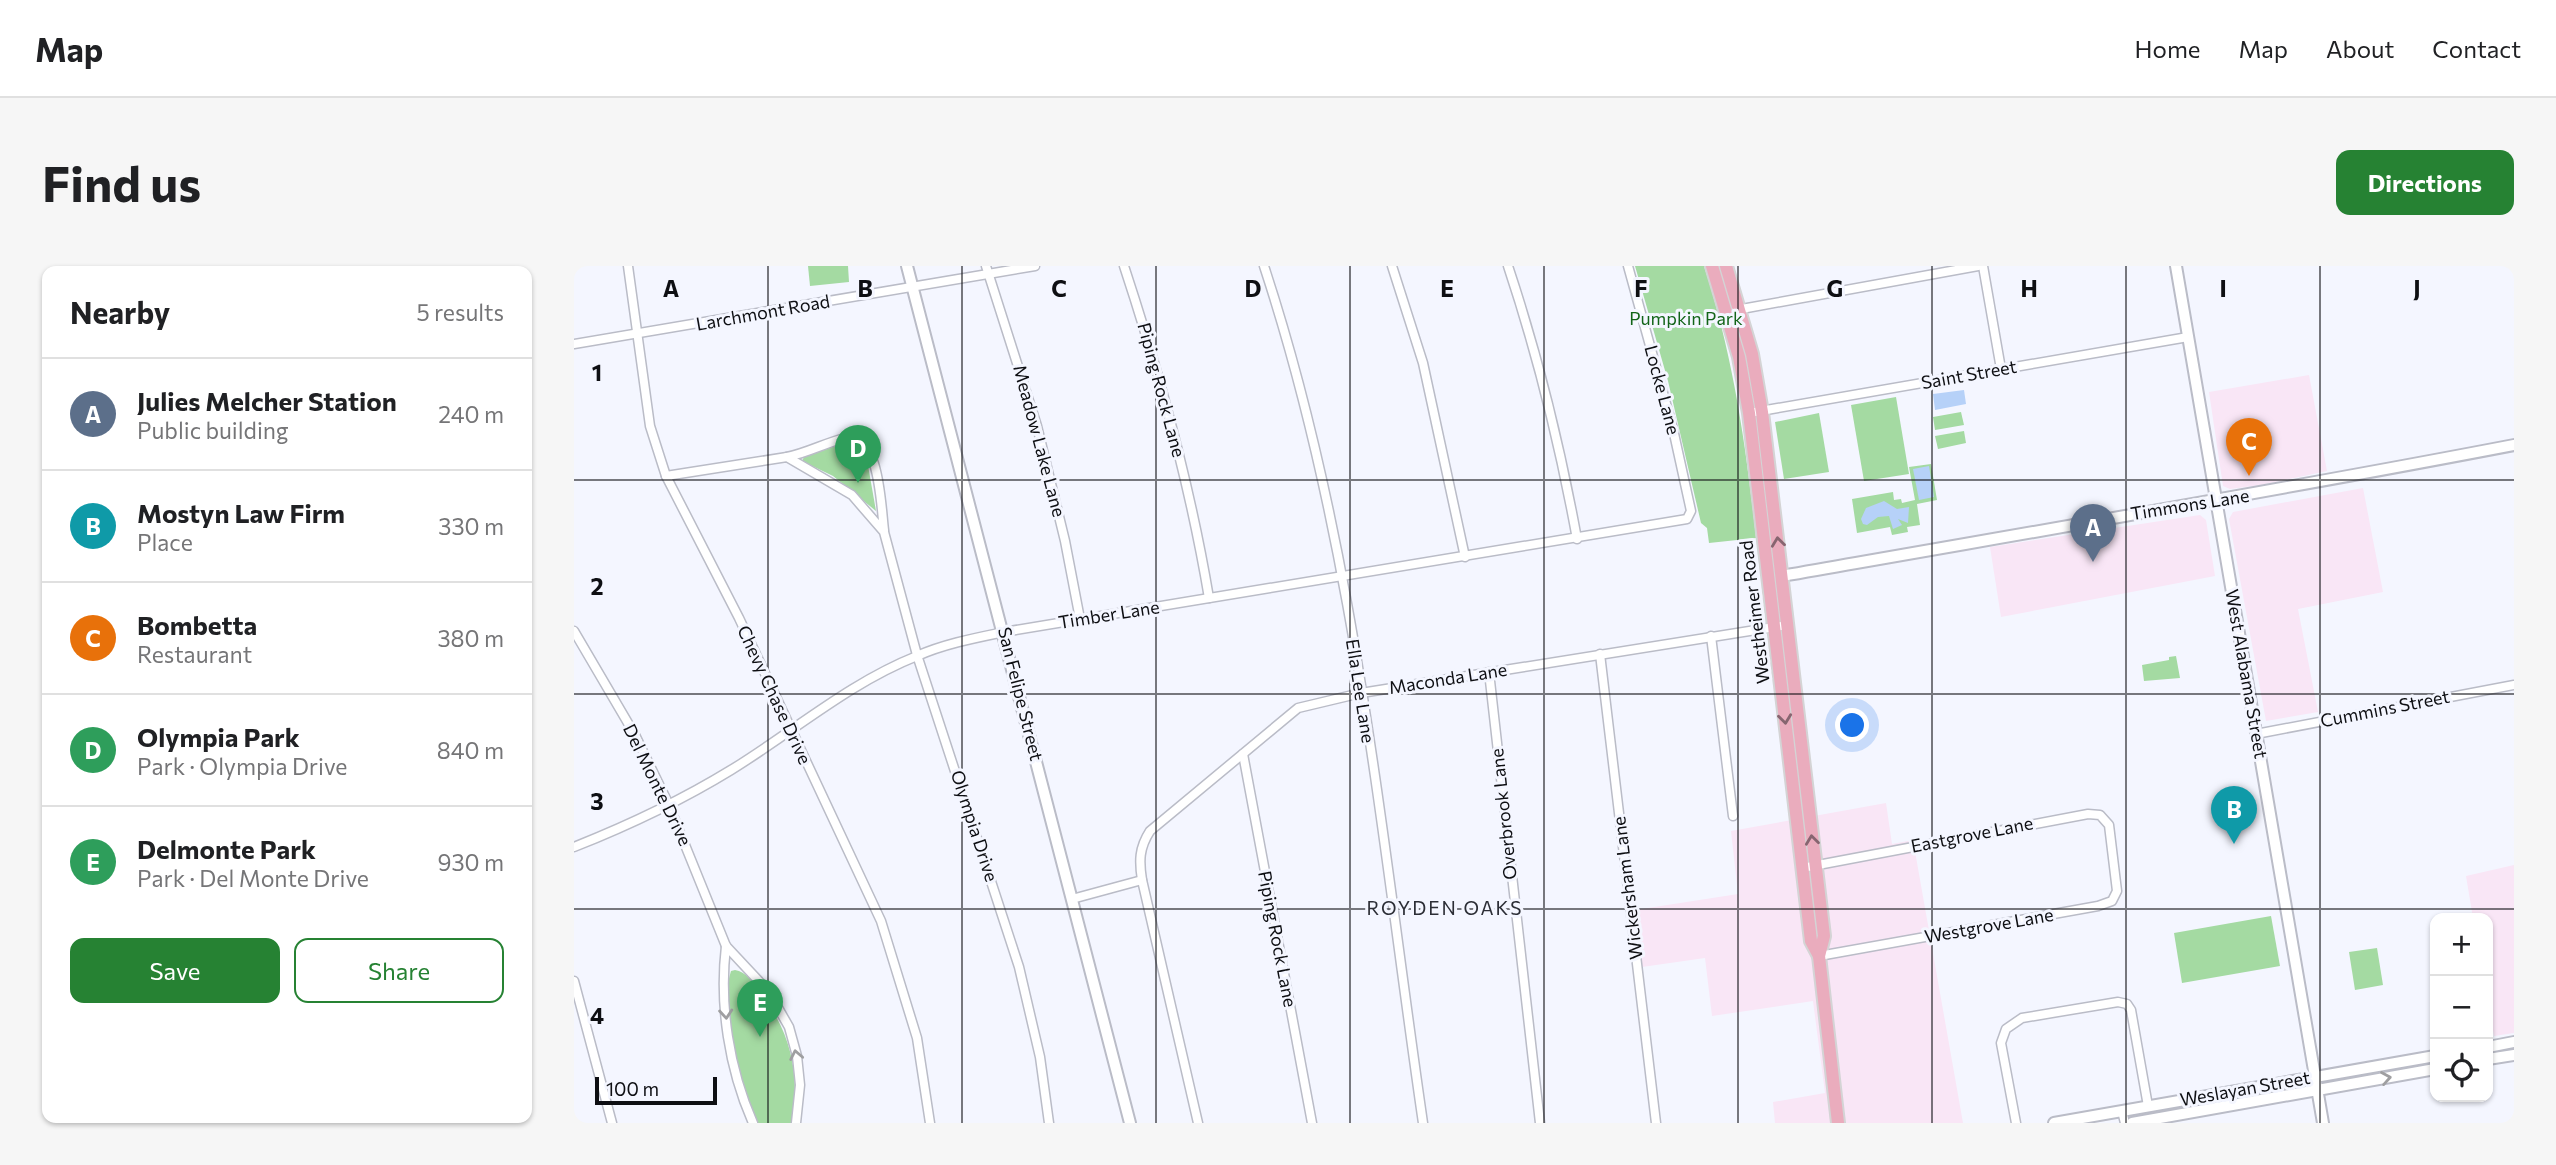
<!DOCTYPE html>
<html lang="en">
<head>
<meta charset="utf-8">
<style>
	:root { --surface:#fff; --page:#f6f6f6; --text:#202124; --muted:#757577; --line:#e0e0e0; --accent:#268233 }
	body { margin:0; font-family:Commissioner,sans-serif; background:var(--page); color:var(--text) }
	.controls { position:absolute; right:21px; bottom:21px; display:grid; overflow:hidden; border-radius:14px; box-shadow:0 2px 5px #0004 }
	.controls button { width:63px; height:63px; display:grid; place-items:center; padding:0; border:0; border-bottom:2px solid var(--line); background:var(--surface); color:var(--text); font:35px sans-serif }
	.scale { position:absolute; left:21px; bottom:18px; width:122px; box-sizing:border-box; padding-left:7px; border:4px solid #0e0f13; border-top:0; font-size:19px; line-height:24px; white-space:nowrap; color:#0e0f13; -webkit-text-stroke:5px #f4f6ff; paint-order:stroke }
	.you { position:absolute; left:1279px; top:460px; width:24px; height:24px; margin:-18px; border:5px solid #fff; border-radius:50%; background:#1a73e8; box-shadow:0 0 0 10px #1a73e833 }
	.badge { display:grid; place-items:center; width:46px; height:46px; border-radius:50%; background:var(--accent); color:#fff; font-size:23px; font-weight:700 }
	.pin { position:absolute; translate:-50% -58px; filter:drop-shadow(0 2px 4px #0008) }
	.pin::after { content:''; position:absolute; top:37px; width:24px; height:21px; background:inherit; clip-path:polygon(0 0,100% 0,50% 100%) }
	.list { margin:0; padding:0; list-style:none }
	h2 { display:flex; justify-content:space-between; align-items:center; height:91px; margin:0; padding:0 28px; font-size:30px }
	h2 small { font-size:23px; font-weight:400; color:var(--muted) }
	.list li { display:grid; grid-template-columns:46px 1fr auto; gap:21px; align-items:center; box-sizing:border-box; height:112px; padding:0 28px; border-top:2px solid var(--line) }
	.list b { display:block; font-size:26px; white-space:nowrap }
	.list p { margin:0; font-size:23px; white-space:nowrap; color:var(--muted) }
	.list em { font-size:23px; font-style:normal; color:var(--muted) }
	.actions { display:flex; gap:14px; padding:21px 28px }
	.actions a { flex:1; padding:16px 0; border:2px solid var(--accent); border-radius:14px; text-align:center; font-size:24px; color:var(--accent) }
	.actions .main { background:var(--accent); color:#fff }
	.icon { flex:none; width:38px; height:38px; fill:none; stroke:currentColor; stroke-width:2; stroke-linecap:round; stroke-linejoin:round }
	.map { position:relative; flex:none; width:1940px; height:857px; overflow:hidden; border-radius:14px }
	header { display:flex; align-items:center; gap:42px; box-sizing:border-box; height:98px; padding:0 35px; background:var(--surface); border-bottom:2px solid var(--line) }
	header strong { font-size:33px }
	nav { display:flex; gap:38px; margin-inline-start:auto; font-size:24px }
	.intro { display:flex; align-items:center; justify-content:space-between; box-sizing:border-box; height:168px; padding:0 42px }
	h1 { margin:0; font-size:49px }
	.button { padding:18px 32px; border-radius:14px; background:var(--accent); color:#fff; font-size:24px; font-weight:700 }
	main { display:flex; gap:42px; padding:0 42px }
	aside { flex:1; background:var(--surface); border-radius:14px; box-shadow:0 2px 5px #0004 }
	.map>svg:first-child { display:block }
	.commercial { fill:#f9e6f6 }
	.green { fill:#a4daa2 }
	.water { fill:#b6d1f8 }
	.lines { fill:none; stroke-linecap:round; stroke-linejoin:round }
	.street-casing { stroke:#babcc7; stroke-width:11 }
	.secondary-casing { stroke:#babcc7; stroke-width:14 }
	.primary-casing { stroke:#d4d4d5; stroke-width:16 }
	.street { stroke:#fff; stroke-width:8 }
	.secondary { stroke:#fff; stroke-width:10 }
	.primary { stroke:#eaacbd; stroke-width:12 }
	.oneway { stroke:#876570 }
	.oneway2 { stroke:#9f9fa1 }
	.grid { fill:none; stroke:#0e0f13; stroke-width:2; stroke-opacity:0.55 }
	.labels { text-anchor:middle; stroke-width:6; stroke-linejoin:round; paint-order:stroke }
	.street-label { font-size:18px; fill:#0e0f13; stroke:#f4f6ff }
	.park-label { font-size:18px; fill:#126418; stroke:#f4f6ff }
	.neighbourhood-label { font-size:19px; letter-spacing:2px; fill:#2c2e36; stroke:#f4f6ff }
	.grid-label { font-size:23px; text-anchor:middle; font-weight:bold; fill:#0e0f13; stroke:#f4f6ff; stroke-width:6; stroke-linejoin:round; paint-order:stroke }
</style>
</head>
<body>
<header>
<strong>Map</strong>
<nav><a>Home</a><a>Map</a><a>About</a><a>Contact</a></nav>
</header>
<div class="intro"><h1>Find us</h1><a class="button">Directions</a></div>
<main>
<aside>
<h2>Nearby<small>5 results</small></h2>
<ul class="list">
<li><span class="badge" style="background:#5c6f8a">A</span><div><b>Julies Melcher Station</b><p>Public building</p></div><em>240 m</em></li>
<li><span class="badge" style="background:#0f9aa8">B</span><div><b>Mostyn Law Firm</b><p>Place</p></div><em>330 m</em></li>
<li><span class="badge" style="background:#e8710a">C</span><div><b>Bombetta</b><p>Restaurant</p></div><em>380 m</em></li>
<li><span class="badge" style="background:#2e9e5b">D</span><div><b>Olympia Park</b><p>Park · Olympia Drive</p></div><em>840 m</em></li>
<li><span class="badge" style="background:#2e9e5b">E</span><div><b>Delmonte Park</b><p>Park · Del Monte Drive</p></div><em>930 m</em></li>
</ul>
<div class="actions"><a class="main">Save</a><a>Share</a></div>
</aside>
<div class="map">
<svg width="1940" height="857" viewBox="0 0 1940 857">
	<rect width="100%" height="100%" fill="#f4f6ff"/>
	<g class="commercial">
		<path d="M1735 109 1753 205 1687 219 1656 223 1649 220 1635 126Z"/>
		<path d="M1789 222 1809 326 1724 343 1744 446 1692 455 1655 253 1659 246Z"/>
		<path d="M1626 249 1632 254 1641 310 1427 351 1416 281Z"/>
		<path d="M1312 537 1318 578 1339 574 1389 857H1201L1199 836 1251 827 1239 735 1138 750 1131 692 1068 701 1061 644 1164 628 1157 565Z"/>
		<path d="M1940 599V767L1920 770 1914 735V652H1899L1892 610Z"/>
	</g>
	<g class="green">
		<path d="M234 0H274L275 16 236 20Z"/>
		<path d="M1061 0H1130C1159 89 1172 179 1182 272L1135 277 1133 262 1127 257 1094 115Z"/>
		<path d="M1322 131 1335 208 1290 215 1277 139Z"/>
		<path d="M1387 146 1390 159 1361 164 1359 151Z"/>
		<path d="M1245 147 1255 206 1210 213 1201 156Z"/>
		<path d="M1390 165 1392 177 1364 183 1361 170Z"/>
		<path d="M273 176 285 179 292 188 302 245 259 210 228 195 230 191Z"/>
		<path d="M1357 198 1363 234 1343 238 1346 259 1333 261 1334 266 1318 269 1316 261 1283 267 1278 233 1319 226 1320 234 1327 233 1328 237 1341 234 1335 201Z"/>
		<path d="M1602 390 1606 412 1570 415 1568 399 1595 394V391Z"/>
		<path d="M1697 650 1706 700 1608 717 1600 667Z"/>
		<path d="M1803 682 1809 719 1781 724 1775 686Z"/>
		<path d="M161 704C172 706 179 716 185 724 216 765 227 807 218 857H184C168 820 144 744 157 705Z"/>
	</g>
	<g class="water">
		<path d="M1390 124 1392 138 1361 144 1359 128Z"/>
		<path d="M1355 200 1360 231 1345 234 1339 203Z"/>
		<path d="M1310 235 1323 243 1335 241 1334 257 1324 253 1328 259 1319 263 1315 250 1304 251 1293 259 1289 258 1287 253 1292 242Z"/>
	</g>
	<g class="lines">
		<defs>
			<g id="street">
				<path d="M54 0 76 160 92 210 165 352 307 655 343 772 356 857"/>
				<path d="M412 0 463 160 491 275 506 353"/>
				<path d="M550 0C586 109 616 219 635 332"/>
				<path d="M690 0C781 276 807 570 849 857"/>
				<path d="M818 0 849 97 891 291"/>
				<path d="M934 0C964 90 986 180 1003 273"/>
				<path d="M1409 0 1427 103"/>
				<path d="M1162 44 1404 0"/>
				<path d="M0 78 461 0"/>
				<path d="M1175 147 1614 71"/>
				<path d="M213 191C233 187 251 177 271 172 306 164 307 242 310 264"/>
				<path d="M92 210 213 191 278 229 310 266 343 389 445 701 466 791 475 857"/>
				<path d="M0 365 61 469 94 537 152 680 195 726 215 761 223 790 226 819 222 857"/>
				<path d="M1137 370 1159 550"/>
				<path d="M1026 388 1082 857"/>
				<path d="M915 406 966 857"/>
				<path d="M1682 468 1940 419"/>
				<path d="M669 488 738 857"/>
				<path d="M0 581C53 560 108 534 157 504 219 466 275 417 343 390 370 378 401 372 430 366L1113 253 1117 245 1099 163 1054 0"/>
				<path d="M1228 602 1514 548 1526 549 1535 559 1543 625 1538 635 1524 640 1245 690"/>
				<path d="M498 633 568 614"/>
				<path d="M152 680C145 739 155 803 179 857"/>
				<path d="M0 715 38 857"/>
				<path d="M1548 845 1551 857"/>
				<path d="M624 857 568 614C565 595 565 582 576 565L724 442 787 427 1213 359"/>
				<path d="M1442 857 1427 777 1432 763 1448 752 1544 736 1553 738 1557 744 1574 840"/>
			</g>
			<g id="secondary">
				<path d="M333 0 556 857"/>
				<path d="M1602 0 1749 857"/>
				<path d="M1208 310C1452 267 1696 226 1940 179"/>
				<path d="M1914 781 1940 776"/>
				<path d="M1914 793 1940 789"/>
				<path d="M1480 857 1861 790"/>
				<path d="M1558 857 1861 803"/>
			</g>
			<g id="primary">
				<path d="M1138 0 1165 91 1175 147 1237 675 1245 690"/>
				<path d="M1152 0 1178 88 1188 146 1250 670 1245 690 1264 857"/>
			</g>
		</defs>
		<use href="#street" class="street-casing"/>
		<use href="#secondary" class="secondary-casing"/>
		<use href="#primary" class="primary-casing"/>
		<use href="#street" class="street"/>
		<use href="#secondary" class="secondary"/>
		<use href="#primary" class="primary"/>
	</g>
	<defs><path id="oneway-chevron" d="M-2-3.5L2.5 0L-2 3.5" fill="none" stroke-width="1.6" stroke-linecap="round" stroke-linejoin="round" transform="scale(1.75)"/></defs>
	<g class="oneway">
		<use href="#oneway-chevron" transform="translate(1204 276) rotate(-97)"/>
		<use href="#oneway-chevron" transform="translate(1211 453) rotate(83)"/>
		<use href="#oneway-chevron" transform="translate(1238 574) rotate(-97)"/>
	</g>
	<g class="oneway2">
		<use href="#oneway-chevron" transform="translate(152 748) rotate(85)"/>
		<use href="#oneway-chevron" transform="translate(222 789) rotate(-101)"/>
		<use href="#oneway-chevron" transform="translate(1812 812) rotate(-10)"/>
	</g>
	<path class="grid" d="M194 0V857M388 0V857M582 0V857M776 0V857M970 0V857M1164 0V857M1358 0V857M1552 0V857M1746 0V857M0 214H1940M0 428H1940M0 643H1940"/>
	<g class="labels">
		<g class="street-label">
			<text transform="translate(189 47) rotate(-10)" y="6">Larchmont Road</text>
			<text transform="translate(1395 109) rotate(-10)" y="6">Saint Street</text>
			<text transform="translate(587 124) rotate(75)" y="6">Piping Rock Lane</text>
			<text transform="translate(1088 124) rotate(75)" y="6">Locke Lane</text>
			<text transform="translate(465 175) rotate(75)" y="6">Meadow Lake Lane</text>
			<text transform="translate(1616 239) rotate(-9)" y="6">Timmons Lane</text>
			<text transform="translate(1181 346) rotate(-97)" y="6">Westheimer Road</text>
			<text transform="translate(535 349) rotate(-9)" y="6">Timber Lane</text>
			<text transform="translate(1672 408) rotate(80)" y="6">West Alabama Street</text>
			<text transform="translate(874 413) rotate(-9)" y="6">Maconda Lane</text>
			<text transform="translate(786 425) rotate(81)" y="6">Ella Lee Lane</text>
			<text transform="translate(446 428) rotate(76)" y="6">San Felipe Street</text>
			<text transform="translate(200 429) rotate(65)" y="6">Chevy Chase Drive</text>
			<text transform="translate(1811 443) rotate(-11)" y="6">Cummins Street</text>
			<text transform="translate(83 519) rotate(64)" y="6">Del Monte Drive</text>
			<text transform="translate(930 548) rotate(-96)" y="6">Overbrook Lane</text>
			<text transform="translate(400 560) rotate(72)" y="6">Olympia Drive</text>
			<text transform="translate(1398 569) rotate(-11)" y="6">Eastgrove Lane</text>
			<text transform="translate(1054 622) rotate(-97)" y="6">Wickersham Lane</text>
			<text transform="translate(1415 660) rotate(-10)" y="6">Westgrove Lane</text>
			<text transform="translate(703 673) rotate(79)" y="6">Piping Rock Lane</text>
			<text transform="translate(1671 823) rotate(-10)" y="6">Weslayan Street</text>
		</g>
		<g class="park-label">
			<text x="1112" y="59">Pumpkin Park</text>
		</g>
		<g class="neighbourhood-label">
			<text x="871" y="649">ROYDEN OAKS</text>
		</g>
	</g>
	<g class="grid-label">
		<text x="97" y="31">A</text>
		<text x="291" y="31">B</text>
		<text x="485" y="31">C</text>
		<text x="679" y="31">D</text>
		<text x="873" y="31">E</text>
		<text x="1067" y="31">F</text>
		<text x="1261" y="31">G</text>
		<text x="1455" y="31">H</text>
		<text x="1649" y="31">I</text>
		<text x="1843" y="31">J</text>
		<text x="23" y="115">1</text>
		<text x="23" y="329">2</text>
		<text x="23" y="544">3</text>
		<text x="23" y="758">4</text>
	</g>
</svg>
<div class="controls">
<button>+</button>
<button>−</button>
<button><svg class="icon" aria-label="locate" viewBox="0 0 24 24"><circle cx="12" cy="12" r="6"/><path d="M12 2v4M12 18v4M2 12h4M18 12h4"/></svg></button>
</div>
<div class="scale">100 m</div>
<div class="you"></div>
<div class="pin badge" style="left:1519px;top:296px;background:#5c6f8a">A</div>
<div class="pin badge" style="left:1660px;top:578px;background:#0f9aa8">B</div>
<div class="pin badge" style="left:1675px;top:210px;background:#e8710a">C</div>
<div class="pin badge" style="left:284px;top:217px;background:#2e9e5b">D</div>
<div class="pin badge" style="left:186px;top:771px;background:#2e9e5b">E</div>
</div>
</main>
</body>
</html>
